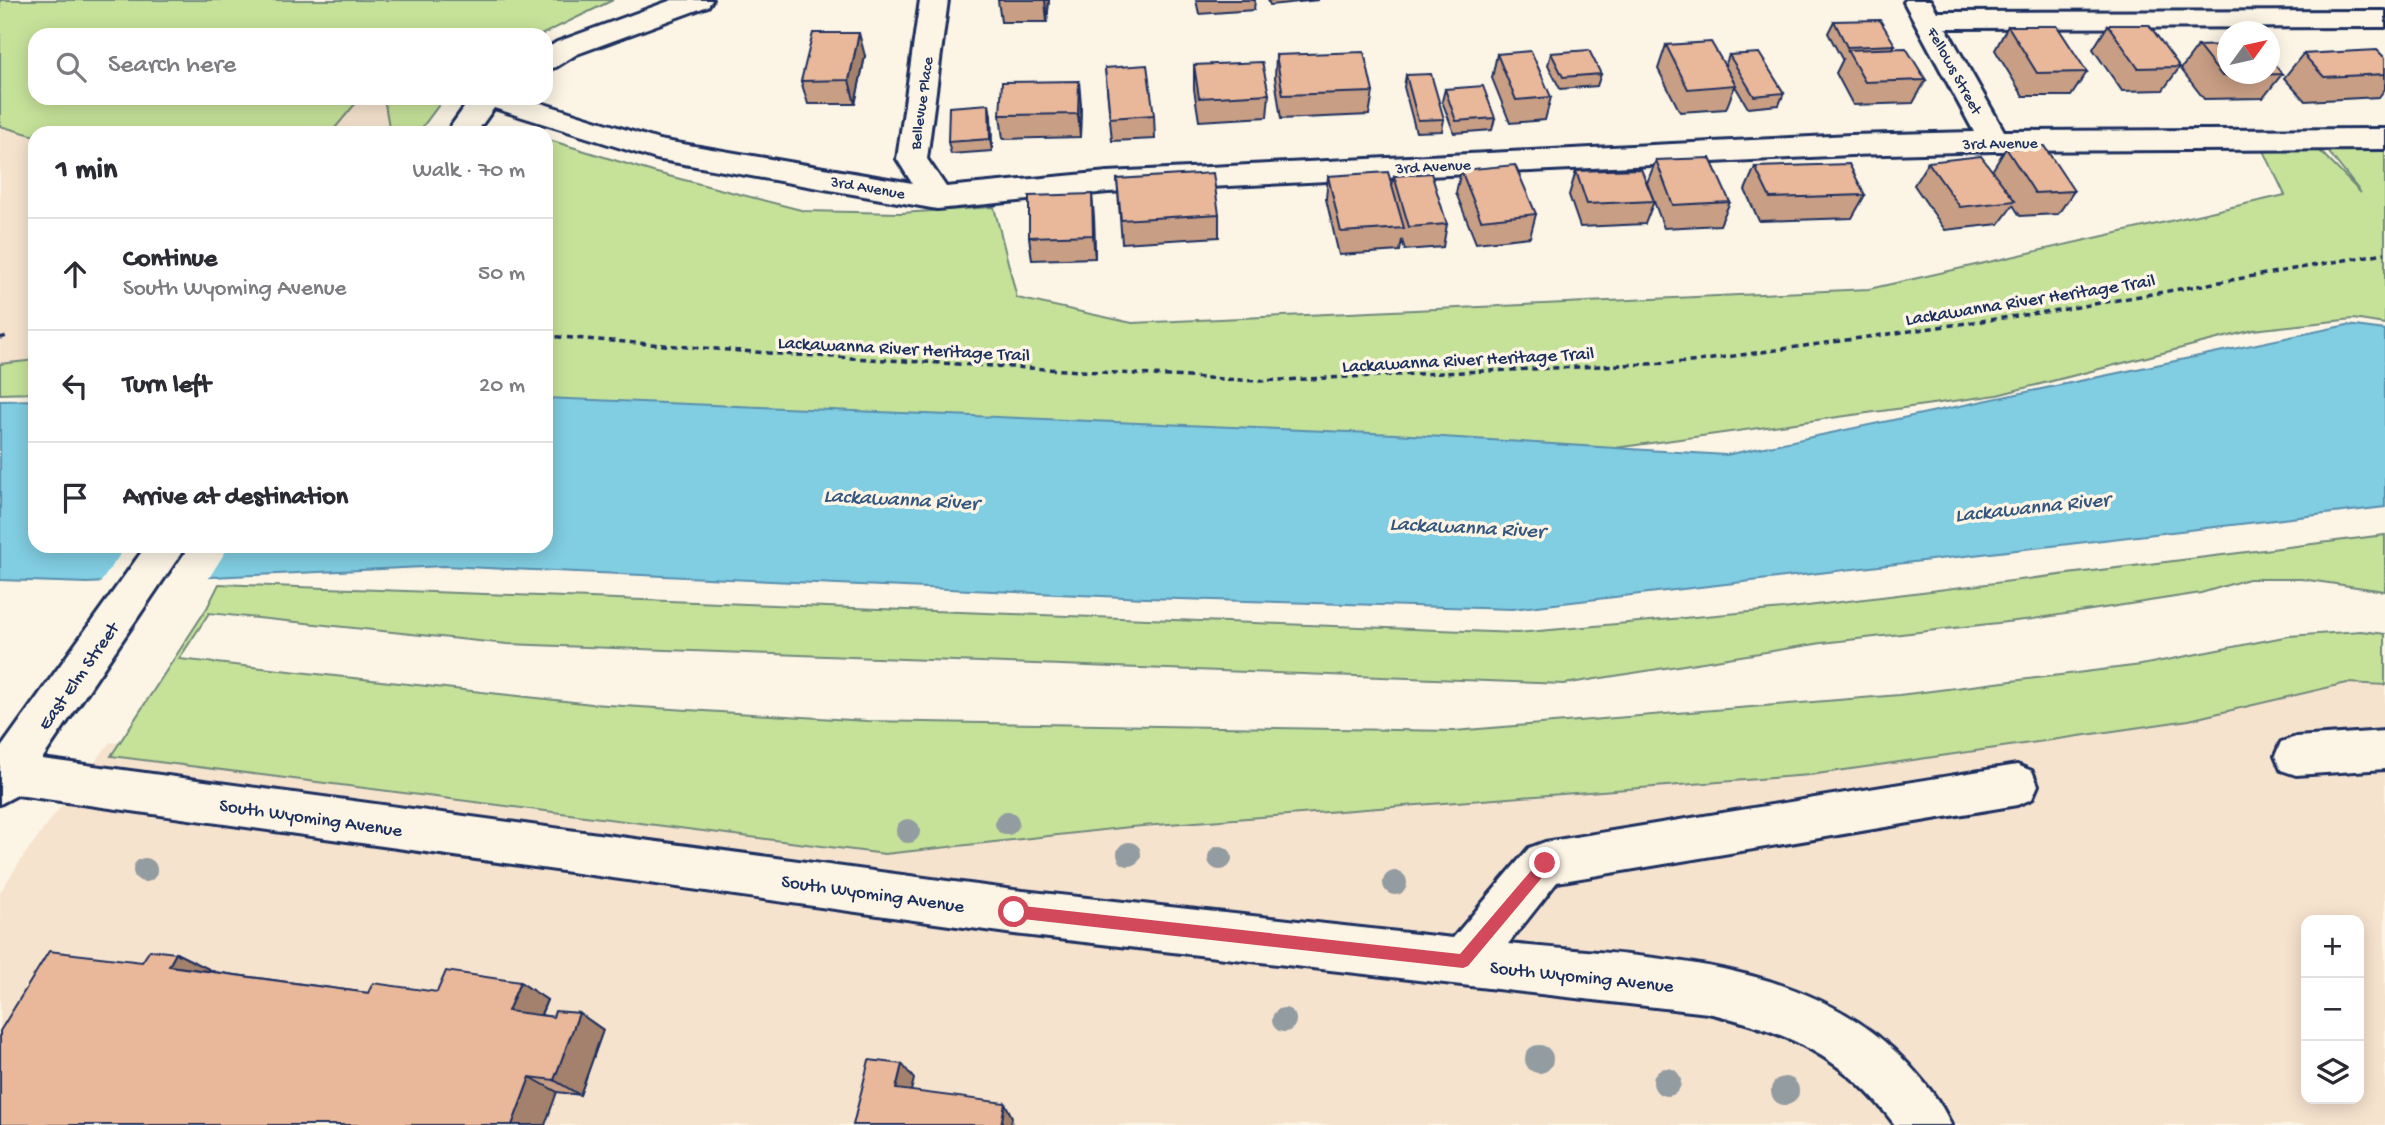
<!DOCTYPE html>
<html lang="en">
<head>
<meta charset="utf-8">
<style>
	:root { --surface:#fff; --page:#f2f2f3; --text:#2b2b33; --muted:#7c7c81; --line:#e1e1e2 }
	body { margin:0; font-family:"Gochi Hand",sans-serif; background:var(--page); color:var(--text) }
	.controls { position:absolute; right:21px; bottom:21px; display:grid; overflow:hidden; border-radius:14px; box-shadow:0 4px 18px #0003 }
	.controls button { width:63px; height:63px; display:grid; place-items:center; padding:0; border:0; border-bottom:2px solid var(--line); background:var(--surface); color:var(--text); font:35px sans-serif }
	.compass { position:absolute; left:2217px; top:21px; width:63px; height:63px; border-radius:50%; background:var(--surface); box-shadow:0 4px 18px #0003; rotate:57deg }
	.stop { position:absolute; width:21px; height:21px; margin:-16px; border:5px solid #d1495b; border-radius:50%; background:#fff }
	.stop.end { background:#d1495b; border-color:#fff; box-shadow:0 2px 7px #0008 }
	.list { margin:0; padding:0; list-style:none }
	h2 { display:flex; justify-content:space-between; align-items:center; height:91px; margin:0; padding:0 28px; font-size:30px }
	h2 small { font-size:23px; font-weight:400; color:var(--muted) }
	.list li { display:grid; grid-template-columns:46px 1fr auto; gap:21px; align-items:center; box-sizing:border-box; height:112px; padding:0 28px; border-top:2px solid var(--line) }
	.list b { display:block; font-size:26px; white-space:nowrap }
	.list p { margin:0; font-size:23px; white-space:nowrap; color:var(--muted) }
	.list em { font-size:23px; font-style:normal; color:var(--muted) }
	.icon { flex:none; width:38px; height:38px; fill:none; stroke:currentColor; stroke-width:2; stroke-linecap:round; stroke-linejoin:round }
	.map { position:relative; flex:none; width:2385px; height:1125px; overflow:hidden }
	.search { position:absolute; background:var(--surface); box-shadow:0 4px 18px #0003; left:28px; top:28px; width:525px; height:77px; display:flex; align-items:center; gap:18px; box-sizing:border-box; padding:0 24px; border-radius:21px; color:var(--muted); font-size:26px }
	.panel { position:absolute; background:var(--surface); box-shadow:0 4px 18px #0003; left:28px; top:126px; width:525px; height:427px; border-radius:21px }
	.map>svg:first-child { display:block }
	.built { fill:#f6e3ce; fill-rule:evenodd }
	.green { fill:#c6e299; stroke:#70887c; stroke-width:2 }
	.water { fill:#81cde1; stroke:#588ead; stroke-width:2 }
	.pier { fill:#fcf5e5 }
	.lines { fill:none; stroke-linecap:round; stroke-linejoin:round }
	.minor-casing { stroke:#1b2f5e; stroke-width:6 }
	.path { stroke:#1b2f5e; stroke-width:3.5; stroke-dasharray:6 4.5; stroke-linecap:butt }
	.minor { fill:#fcf5e5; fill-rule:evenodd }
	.tree { fill:#939ca1 }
	.wall { fill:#c89e84; stroke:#1b2f5e; stroke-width:2 }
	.shaded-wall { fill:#a3816c; stroke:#1b2f5e; stroke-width:2 }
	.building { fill:#e9b89a; stroke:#1b2f5e; stroke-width:2 }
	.route { fill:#d1495b }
	.labels { text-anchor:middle; stroke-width:7; stroke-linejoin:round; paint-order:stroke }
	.far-street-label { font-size:16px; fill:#1b2f5e; stroke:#fcf5e5 }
	.street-label { font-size:19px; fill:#1b2f5e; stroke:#fcf5e5 }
	.water-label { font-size:21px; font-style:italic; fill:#34567f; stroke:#fcf5e5 }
</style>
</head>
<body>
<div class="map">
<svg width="2385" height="1125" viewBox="0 0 2385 1125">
	<rect width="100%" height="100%" fill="#fcf5e5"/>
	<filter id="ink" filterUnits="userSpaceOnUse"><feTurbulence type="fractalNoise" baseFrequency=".0143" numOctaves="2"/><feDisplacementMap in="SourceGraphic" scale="14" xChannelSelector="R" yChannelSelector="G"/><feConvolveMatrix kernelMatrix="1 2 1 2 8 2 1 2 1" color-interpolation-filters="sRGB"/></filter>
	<g filter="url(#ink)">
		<g class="built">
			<path d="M360 98H384L390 133H331Z"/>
			<path d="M0 126 35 136V360L0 364Z"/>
			<path d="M2347 683 2385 685V1125H0V892L27 851 110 742 887 846 1810 775 2189 720ZM2306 920H2359V1099H2306Z"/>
		</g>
		<g class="green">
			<path d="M0 0H613L541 35H35V98H360L331 133H35V136L0 126Z"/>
			<path d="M384 98H444L418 133H390Z"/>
			<path d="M546 139 653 172 805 211 901 213 994 207 1017 298 1132 323 1869 289 2285 195 2263 149 2319 150 2361 193 2327 150 2385 151V324L2353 319 2253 330 1997 395 1608 449 546 403Z"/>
			<path d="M35 360V393L0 394V364Z"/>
			<path d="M2385 535V591L2301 579H2248L2201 593 2033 619 1822 643 1564 684 507 644 209 613 179 659 592 704 867 721 1454 731 1899 695 2141 665 2289 636 2361 631 2385 634V685L2347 683 2189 720 1810 775 1130 827 885 854 111 756 207 608 219 584 1517 633 1783 609Z"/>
		</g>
		<path class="water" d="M2347 325 2385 330V507L1512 609 1145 598 444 566 87 583 0 580V401L35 400V546H546V398L1395 434 1726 455Z"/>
		<path class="pier" d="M126 546H229L207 581 98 586Z"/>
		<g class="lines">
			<defs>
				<g id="minor">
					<path d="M672 0H712L708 6 577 54 556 67 546 70V49L557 42Z"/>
					<path d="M920 0H948L927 159 946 187 1108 172 1851 135 1974 132 1904 2 1906 0H1930L1937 12 2385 11V27L1946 28 2004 131 2385 129V149L1994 151 1851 155 1108 192 937 209 656 159 494 108 476 133H446L471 98H525L659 140 912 183 897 159Z"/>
					<path d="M146 546H186L42 759 1014 890 1453 938 1529 848 1545 842 2017 765 2032 771 2038 785 2032 799 2017 805 1557 882 1508 944C1644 958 1807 956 1908 1064 1925 1083 1941 1101 1951 1125H1895C1846 1058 1787 1031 1708 1013L1014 934 17 795 0 804V749Z"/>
					<path d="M2385 731V769L2296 775 2281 770 2275 756 2281 742 2296 737Z"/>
				</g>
			</defs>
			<use href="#minor" class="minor-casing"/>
			<g class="path">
				<path d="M546 336 781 354 1259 381 1691 362 2066 309 2385 253"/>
				<path d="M0 338 7 336"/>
			</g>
			<use href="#minor" class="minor"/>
		</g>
		<g class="tree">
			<circle cx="1007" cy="823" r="12"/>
			<circle cx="908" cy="831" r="12"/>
			<circle cx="1129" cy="854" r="12"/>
			<circle cx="1220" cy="858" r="12"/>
			<circle cx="145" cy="870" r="12"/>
			<circle cx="1395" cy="883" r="12"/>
			<circle cx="1284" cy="1020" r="12"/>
			<circle cx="1539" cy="1059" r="14"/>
			<circle cx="1667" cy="1082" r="14"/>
			<circle cx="1785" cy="1091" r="14"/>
		</g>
		<g class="wall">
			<path d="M998 0H1049L1047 22H1001Z"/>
			<path d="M1196 0H1255L1254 10 1199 14Z"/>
			<path d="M1268 0H1319L1270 5Z"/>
			<path d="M1834 21 1895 45 1893 48 1926 80 1913 103 1853 105 1836 73 1843 59H1842L1828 33Z"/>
			<path d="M2108 25 2180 67 2163 90 2122 91 2093 49Z"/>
			<path d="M2008 26 2087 72 2071 96H2023L1995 50Z"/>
			<path d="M1666 45 1725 66 1729 55 1784 93 1779 105 1748 108 1735 86 1726 109 1680 112 1658 69Z"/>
			<path d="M2198 46 2282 74 2263 98 2204 99 2181 69Z"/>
			<path d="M1551 53 1601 74 1597 86 1560 89 1548 65Z"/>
			<path d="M1497 54 1551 97 1545 120 1510 123 1492 78Z"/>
			<path d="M2303 54 2385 58V89L2379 97 2305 101 2284 78Z"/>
			<path d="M1276 55 1373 92 1369 115 1281 119 1275 78Z"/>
			<path d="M865 56 855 104H808L801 81Z"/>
			<path d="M1194 65 1269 94 1267 117 1199 121 1194 89Z"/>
			<path d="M1105 68 1154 115 1155 139 1112 141Z"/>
			<path d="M1406 75 1444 119 1442 131 1416 132 1404 87Z"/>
			<path d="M1445 89 1495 118 1492 130 1454 133 1442 101Z"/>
			<path d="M1081 104 1080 137 1003 139 1000 115Z"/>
			<path d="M991 116 992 151 951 154 948 142Z"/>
			<path d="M2006 148 2074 191 2058 214 2020 216 2013 205 1999 224 1945 230 1914 185 1928 162 1992 171Z"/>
			<path d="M1656 160 1730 202 1720 225 1664 228 1647 183Z"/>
			<path d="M1755 167 1865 195 1852 218 1759 221 1745 190Z"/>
			<path d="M1461 170 1536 214 1530 237 1476 243 1456 193Z"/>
			<path d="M1576 171 1654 201 1645 224 1580 227 1569 195Z"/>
			<path d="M1328 176 1392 186 1394 176 1447 224 1443 247 1405 250 1402 240 1400 251 1339 255 1326 199Z"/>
			<path d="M1117 179 1219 214V237L1122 243Z"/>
			<path d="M1094 217 1095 258 1032 260 1029 237Z"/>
			<path d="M214 972 368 993 437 992 520 982 547 1000 541 1015 553 1017 579 1013 603 1030 580 1095 557 1092Z"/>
		</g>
		<g class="shaded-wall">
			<path d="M1045 0H1049L1047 22Z"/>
			<path d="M859 33 865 56 855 104 849 80Z"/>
			<path d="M1079 81 1081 104 1080 137 1078 114Z"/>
			<path d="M989 104 991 116 992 151 990 139Z"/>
			<path d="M1092 194 1094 217 1095 258 1093 235Z"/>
			<path d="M176 953 215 972 169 966Z"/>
			<path d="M520 982 547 1000 535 1028 508 1011Z"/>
			<path d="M579 1013 603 1030 580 1095 554 1080Z"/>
			<path d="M902 1064 914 1079 908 1103 896 1089Z"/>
			<path d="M530 1077 557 1092 545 1125H512Z"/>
			<path d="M1005 1103 1012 1117 1011 1125H1001Z"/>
		</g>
		<g class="building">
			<path d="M1880 20 1895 45 1847 47 1834 21Z"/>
			<path d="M2108 25H2149L2180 67 2138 68Z"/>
			<path d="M2008 26H2057L2087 72 2037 73Z"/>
			<path d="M813 33H859L849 80 801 81Z"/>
			<path d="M1711 42 1736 85 1688 89 1666 45Z"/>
			<path d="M2228 45V74H2270V59L2282 74 2222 76 2198 46Z"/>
			<path d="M1906 48 1926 80 1865 82 1847 50Z"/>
			<path d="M1589 50 1601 74 1563 77 1551 53Z"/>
			<path d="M2377 50 2385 58V74L2324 77 2303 54Z"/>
			<path d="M1531 51 1551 97 1516 100 1497 54Z"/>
			<path d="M1364 52 1373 92 1283 95 1276 55Z"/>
			<path d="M1759 53 1784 93 1754 96 1729 55Z"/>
			<path d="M1262 62 1269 94 1199 98 1194 65Z"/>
			<path d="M1147 65 1154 115 1110 118 1105 68Z"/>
			<path d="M1431 74 1444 119 1418 120 1406 75Z"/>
			<path d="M1079 81 1078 114 1000 115 1002 82Z"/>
			<path d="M1483 86 1495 118 1456 121 1445 89Z"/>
			<path d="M989 104 990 139 948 142 949 107Z"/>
			<path d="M2044 146 2074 191 2035 193 2006 148Z"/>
			<path d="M1981 156 2015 201 1960 207 1928 162Z"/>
			<path d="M1710 158 1730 202 1673 205 1656 160Z"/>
			<path d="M1849 164 1865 195 1770 198 1755 167Z"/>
			<path d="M1515 165 1536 214 1481 220 1461 170Z"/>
			<path d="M1641 169 1654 201 1587 204 1576 171Z"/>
			<path d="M1388 172 1404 228 1341 232 1328 176Z"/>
			<path d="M1213 173 1219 214 1121 220 1117 179Z"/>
			<path d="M1431 173 1447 224 1409 227 1394 176Z"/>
			<path d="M1092 194 1093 235 1029 237V196Z"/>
			<path d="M150 950 176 953 169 966 368 993 373 983 437 992 446 971 520 982 508 1011 553 1017 555 1011 579 1013 554 1080 530 1077 512 1125H0V1031L49 951 142 962Z"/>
			<path d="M869 1060 902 1064 896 1089 1005 1103 1001 1125H853Z"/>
		</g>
	</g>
	<path class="route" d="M1545 857 1550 859V868L1468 966 1463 968 1014 918 1007 912 1014 905 1460 954 1541 859Z"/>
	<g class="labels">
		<g class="far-street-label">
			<text transform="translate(1956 70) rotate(61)" y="6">Fellows Street</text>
			<text transform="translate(920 103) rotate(-82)" y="6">Bellevue Place</text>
			<text transform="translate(2000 142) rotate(-1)" y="6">3rd Avenue</text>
			<text transform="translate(1433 165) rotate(-3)" y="6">3rd Avenue</text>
			<text transform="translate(868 186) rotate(10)" y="6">3rd Avenue</text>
		</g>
		<g class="street-label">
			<text transform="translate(2030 298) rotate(-9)" y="7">Lackawanna River Heritage Trail</text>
			<text transform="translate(904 347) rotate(3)" y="7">Lackawanna River Heritage Trail</text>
			<text transform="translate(1468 358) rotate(-3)" y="7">Lackawanna River Heritage Trail</text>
			<text transform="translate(77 675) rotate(-55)" y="7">East Elm Street</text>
			<text transform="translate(311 816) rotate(8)" y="7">South Wyoming Avenue</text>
			<text transform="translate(873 892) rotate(8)" y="7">South Wyoming Avenue</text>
			<text transform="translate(1582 975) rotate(6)" y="7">South Wyoming Avenue</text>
		</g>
		<g class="water-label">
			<text transform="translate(901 498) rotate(3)" y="7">Lackawanna River</text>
			<text transform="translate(2032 506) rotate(-6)" y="7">Lackawanna River</text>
			<text transform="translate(1467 526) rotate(3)" y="7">Lackawanna River</text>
		</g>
	</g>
</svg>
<div class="controls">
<button>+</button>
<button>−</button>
<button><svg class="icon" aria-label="layers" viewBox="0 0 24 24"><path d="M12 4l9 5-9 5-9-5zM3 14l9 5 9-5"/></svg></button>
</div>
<svg class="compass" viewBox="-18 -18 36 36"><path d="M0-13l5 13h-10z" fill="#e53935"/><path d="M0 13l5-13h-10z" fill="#7c7c81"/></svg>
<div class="stop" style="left:1014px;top:912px"></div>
<div class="stop end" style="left:1545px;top:863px"></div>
<div class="search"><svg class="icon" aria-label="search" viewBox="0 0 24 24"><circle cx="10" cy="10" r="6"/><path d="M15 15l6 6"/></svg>Search here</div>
<section class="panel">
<h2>1 min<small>Walk · 70 m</small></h2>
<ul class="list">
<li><svg class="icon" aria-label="ahead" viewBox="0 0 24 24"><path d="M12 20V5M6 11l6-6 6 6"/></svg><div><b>Continue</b><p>South Wyoming Avenue</p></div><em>50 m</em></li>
<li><svg class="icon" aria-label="left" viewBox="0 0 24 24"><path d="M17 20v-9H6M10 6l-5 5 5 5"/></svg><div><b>Turn left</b></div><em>20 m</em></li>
<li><svg class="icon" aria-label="arrive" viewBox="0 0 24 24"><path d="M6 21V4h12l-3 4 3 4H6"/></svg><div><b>Arrive at destination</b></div></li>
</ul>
</section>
</div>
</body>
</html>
